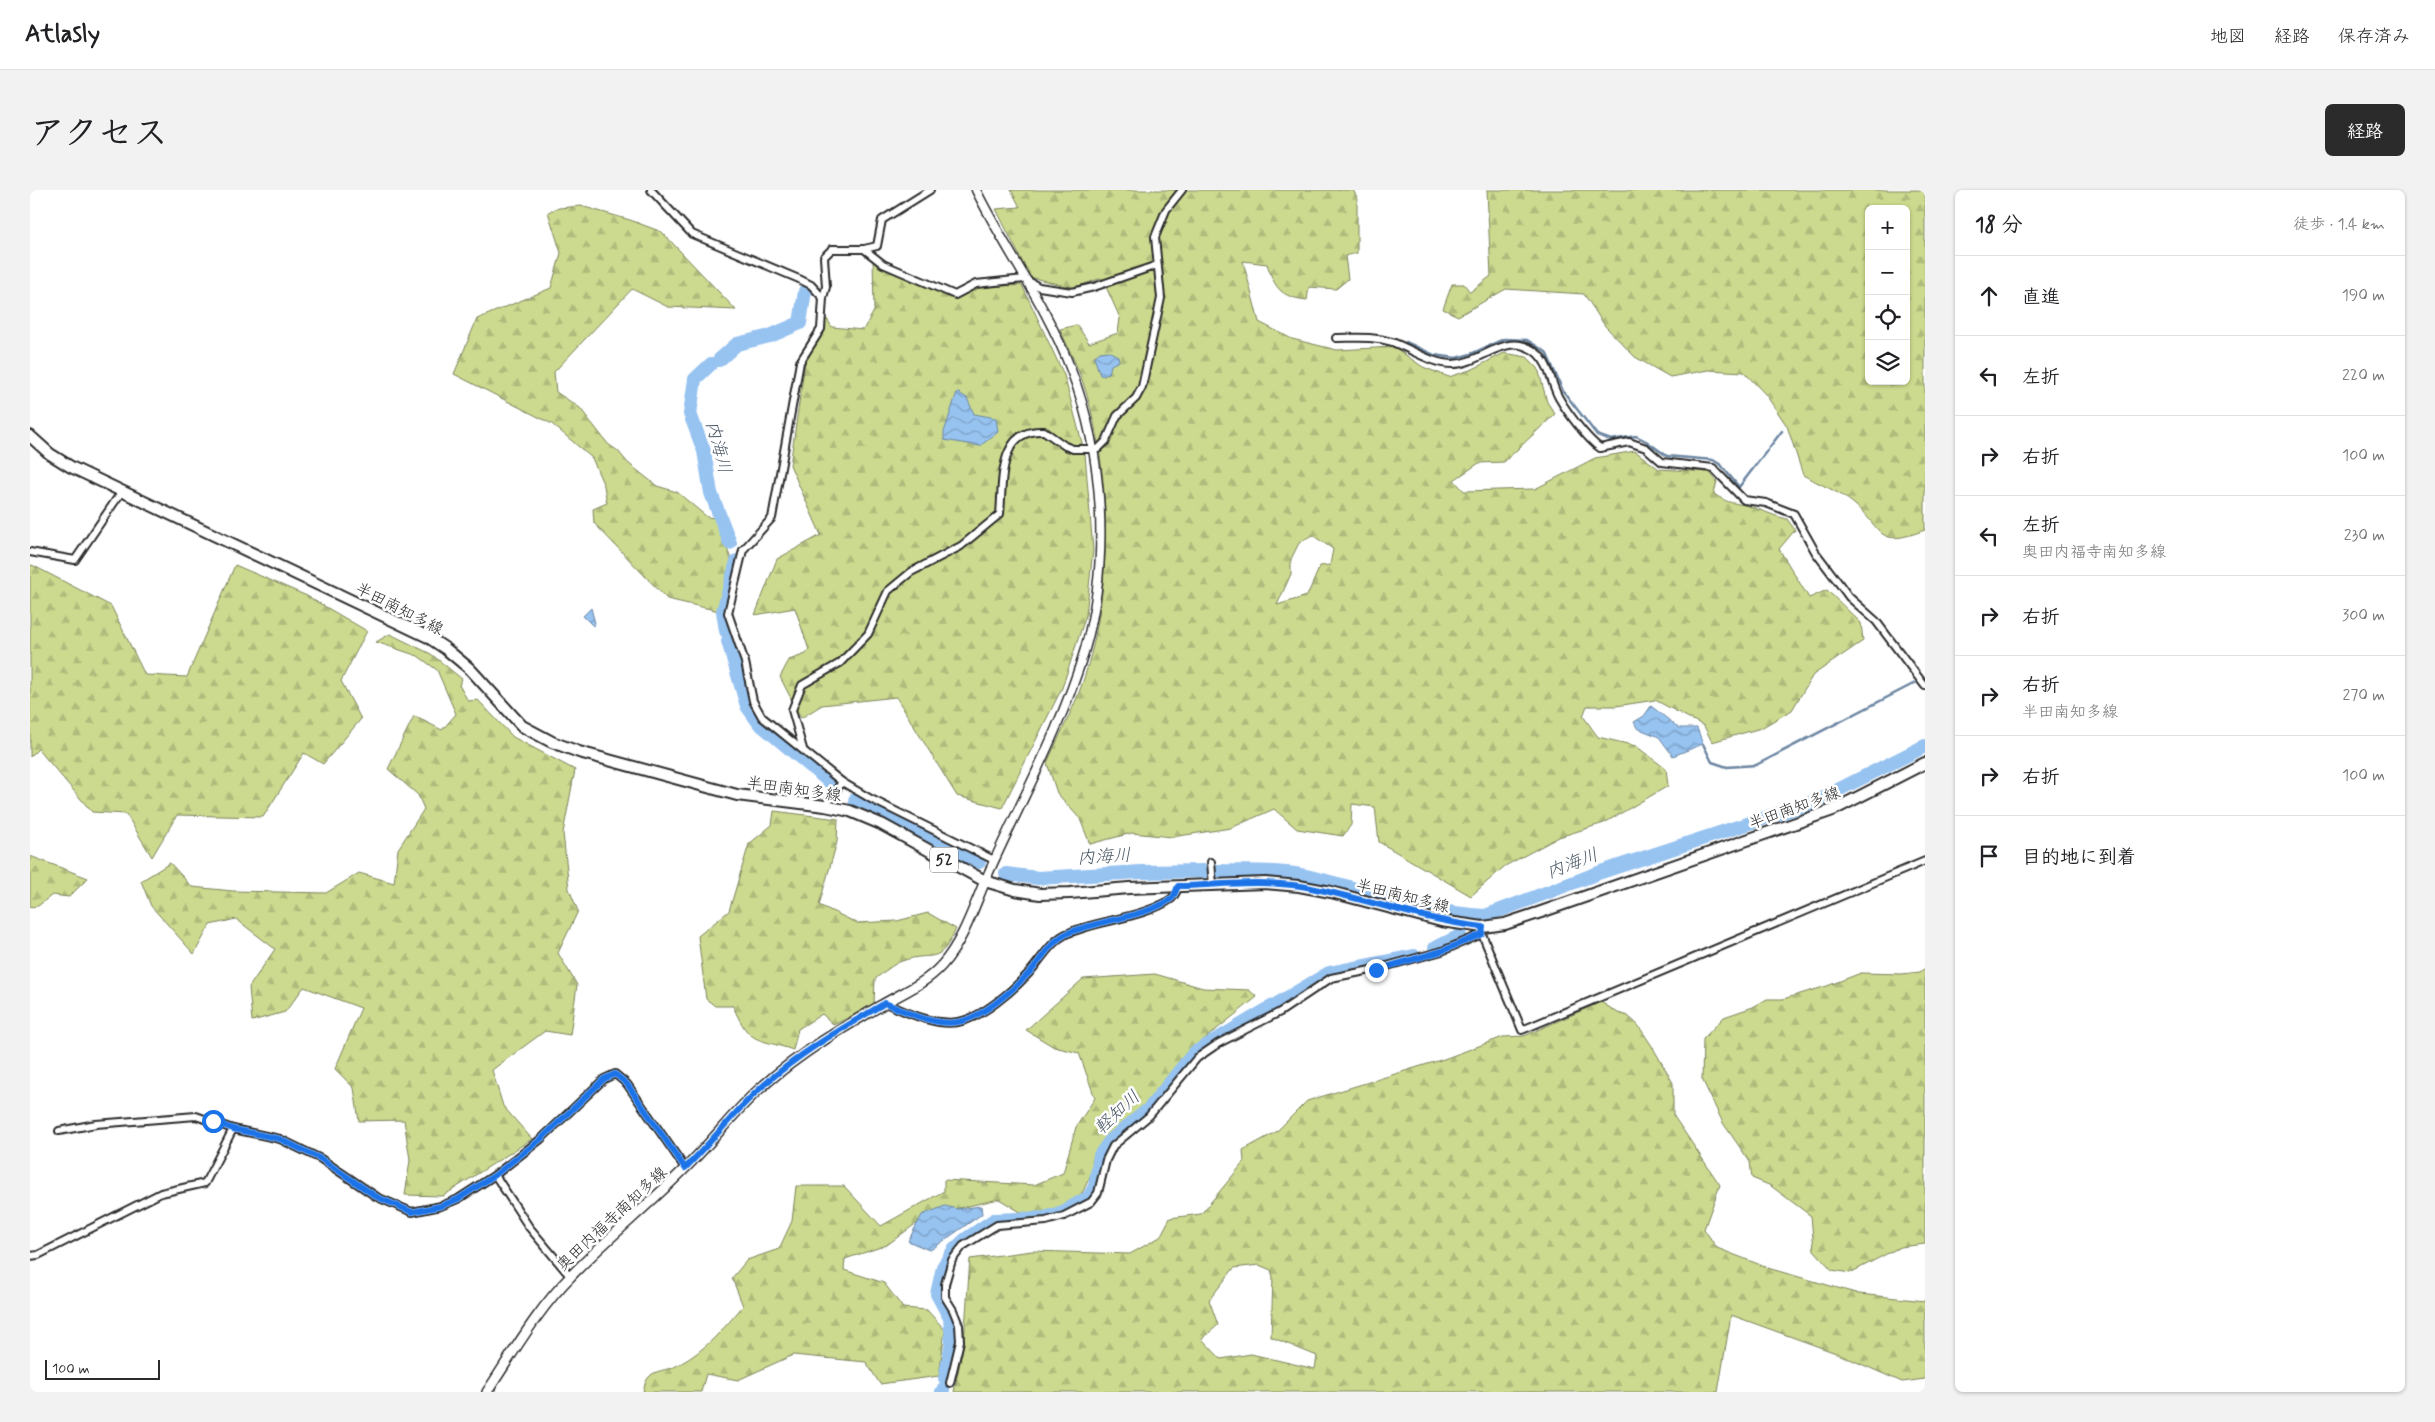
<!DOCTYPE html>
<html lang="ja">
<head>
<meta charset="utf-8">
<style>
	:root { --surface:#fff; --page:#f2f2f2; --text:#202124; --muted:#757577; --line:#e0e0e0; --accent:#2b2b2b }
	body { margin:0; font-family:Mynerve,"Klee One",sans-serif; background:var(--page); color:var(--text) }
	.controls { position:absolute; right:15px; top:15px; display:grid; overflow:hidden; border-radius:8px; box-shadow:0 1px 4px #0004 }
	.controls button { width:45px; height:45px; display:grid; place-items:center; padding:0; border:0; border-bottom:1px solid var(--line); background:var(--surface); color:var(--text); font:25px sans-serif }
	.scale { position:absolute; left:15px; bottom:12px; width:115px; box-sizing:border-box; padding-left:5px; border:2px solid #2b2b2b; border-top:0; font-size:14px; line-height:18px; white-space:nowrap; color:#2b2b2b; -webkit-text-stroke:4px #fff; paint-order:stroke }
	.stop { position:absolute; width:15px; height:15px; margin:-11px; border:4px solid #1a73e8; border-radius:50%; background:#fff }
	.stop.end { background:#1a73e8; border-color:#fff; box-shadow:0 1px 5px #0008 }
	.list { margin:0; padding:0; list-style:none }
	h2 { display:flex; justify-content:space-between; align-items:center; height:65px; margin:0; padding:0 20px; font-size:21px }
	h2 small { font-size:16px; font-weight:400; color:var(--muted) }
	.list li { display:grid; grid-template-columns:32px 1fr auto; gap:15px; align-items:center; box-sizing:border-box; height:80px; padding:0 20px; border-top:1px solid var(--line) }
	.list b { display:block; font-size:19px; white-space:nowrap }
	.list p { margin:0; font-size:16px; white-space:nowrap; color:var(--muted) }
	.list em { font-size:16px; font-style:normal; color:var(--muted) }
	.icon { flex:none; width:28px; height:28px; fill:none; stroke:currentColor; stroke-width:2; stroke-linecap:round; stroke-linejoin:round }
	.map { position:relative; flex:none; width:1895px; height:1202px; overflow:hidden; border-radius:8px }
	header { display:flex; align-items:center; gap:30px; box-sizing:border-box; height:70px; padding:0 25px; background:var(--surface); border-bottom:1px solid var(--line) }
	header strong { font-size:24px }
	nav { display:flex; gap:28px; margin-inline-start:auto; font-size:18px }
	.intro { display:flex; align-items:center; justify-content:space-between; box-sizing:border-box; height:120px; padding:0 30px }
	h1 { margin:0; font-size:35px }
	.button { padding:12px 22px; border-radius:8px; background:var(--accent); color:#fff; font-size:18px; font-weight:700 }
	main { display:flex; gap:30px; padding:0 30px }
	aside { flex:1; background:var(--surface); border-radius:8px; box-shadow:0 1px 4px #0004 }
	.map>svg:first-child { display:block }
	.forest { fill:url(#forest-firs); stroke:#7b825c; fill-rule:evenodd }
	.water { fill:url(#water-waves); stroke:#6c86a2 }
	.lines { fill:none; stroke-linecap:round; stroke-linejoin:round }
	.stream { stroke:#6c86a2; stroke-width:2.5 }
	.river { stroke:#97c3f1; stroke-width:14 }
	.minor-casing { stroke:#2b2b2b; stroke-width:10 }
	.tertiary-casing { stroke:#2b2b2b; stroke-width:11 }
	.secondary-casing { stroke:#2b2b2b; stroke-width:12 }
	.primary-casing { stroke:#2b2b2b; stroke-width:14 }
	.minor { stroke:#fff; stroke-width:6 }
	.tertiary { stroke:#fff; stroke-width:8 }
	.secondary { stroke:#fff; stroke-width:9 }
	.primary { stroke:#fff; stroke-width:10 }
	.route { stroke:#1a73e8; stroke-width:6 }
	.labels { text-anchor:middle; stroke-width:5; stroke-linejoin:round; paint-order:stroke }
	.shield { fill:#fff; stroke:#6b6b6b; stroke-width:1 }
	.shield-label { font-size:15px; font-weight:bold; fill:#2b2b2b }
	.street-label { font-size:16px; fill:#2b2b2b; stroke:#fff }
	.water-label { font-size:18px; font-style:italic; fill:#4b5966; stroke:#fff }
</style>
</head>
<body>
<header>
<strong>Atlasly</strong>
<nav><a>地図</a><a>経路</a><a>保存済み</a></nav>
</header>
<div class="intro"><h1>アクセス</h1><a class="button">経路</a></div>
<main>
<div class="map">
<svg width="1895" height="1202" viewBox="0 0 1895 1202">
	<defs>
		<pattern id="forest-firs" width="22" height="20" patternUnits="userSpaceOnUse" patternTransform="scale(1.25)"><rect width="22" height="20" fill="#cbda8e"/><path d="M5 1l3.5 6h-7zM16 11l3.5 6h-7z" fill="#aebb7b"/></pattern>
		<pattern id="water-waves" width="16" height="10" patternUnits="userSpaceOnUse" patternTransform="scale(1.25)"><rect width="16" height="10" fill="#97c3f1"/><path d="M0 5q4-4 8 0t8 0" fill="none" stroke="#7b9fc3"/></pattern>
	</defs>
	<rect width="100%" height="100%" fill="#fff"/>
	<filter id="ink" filterUnits="userSpaceOnUse"><feTurbulence type="fractalNoise" baseFrequency=".02" numOctaves="2"/><feDisplacementMap in="SourceGraphic" scale="10" xChannelSelector="R" yChannelSelector="G"/><feConvolveMatrix kernelMatrix="1 2 1 2 8 2 1 2 1" color-interpolation-filters="sRGB"/></filter>
	<g filter="url(#ink)">
		<g class="forest">
			<path d="M981 0H1323L1327 7V63L1315 66 1318 89 1306 99 1279 97 1277 110C1250 107 1245 98 1237 74L1213 71 1229 132 1262 149 1307 160 1364 157 1393 177 1419 187 1443 179 1474 163 1497 167 1508 178 1517 212 1525 224 1474 272 1449 273 1424 290 1434 301 1505 299 1565 268 1605 261 1629 279 1679 282 1687 291 1684 304C1698 313 1699 312 1714 315 1729 318 1742 326 1757 329L1765 340 1749 359 1779 408 1797 400 1831 433 1833 451 1783 485 1762 520 1731 538 1682 552 1674 536 1625 510 1586 516H1557L1553 526 1568 547 1606 556 1636 579 1638 596 1574 633 1529 647 1475 676 1441 706 1349 652 1345 617 1322 614 1321 635 1313 646 1267 639 1244 619 1201 638 1142 647 1102 643 1060 654 1050 629 1027 603 1017 573C1030 543 1047 513 1056 482 1082 396 1082 288 1056 202 1050 181 1039 160 1030 139L1047 135 1059 153 1088 143 1090 128 1072 88 1043 98 1000 87 966 19 990 17ZM1282 345 1303 359 1300 375 1290 376 1277 406 1247 415 1261 384V369L1269 353Z"/>
			<path d="M1457 0H1895V340C1845 359 1855 340 1824 314 1810 302 1789 294 1773 285L1757 236 1736 205 1714 182 1678 180 1640 187 1605 167 1575 136 1554 104 1476 99 1428 126 1413 119 1422 94H1434L1440 102 1461 86ZM1839 19H1876V191H1839Z"/>
			<path d="M551 16 600 30 632 42 706 120 638 117 602 99 524 182 526 202 550 218 578 254 588 261 598 273 627 296 647 302 677 327 686 328 702 372 689 421 637 409 564 333 563 319 577 313 574 296 562 268 522 234 424 184 447 129 521 98 531 63 518 22 529 18Z"/>
			<path d="M843 68 925 108 947 97 992 95 1034 185 1055 264 1063 360 1056 425 1032 498 972 618 927 606 866 507 792 515 771 528 750 487 759 470 776 464 779 460 765 418 725 425 747 369 791 345 760 275 775 172 797 129 802 137 833 140 844 121Z"/>
			<path d="M2 375 81 416 115 485 157 487 205 375 277 406 337 441 311 491 331 529 293 574 274 563 233 627 147 625 122 667 96 624 62 622 8 559 0 567V376Z"/>
			<path d="M360 444 401 464 432 489 429 495 438 511 448 510 483 547 545 580 533 643 539 699 548 721 528 763 547 795 540 845 515 841 462 880 473 916 502 949 413 1006 375 1005 380 970 374 930 329 931 324 898 305 879 331 818 274 797 255 822 222 831 219 797 245 759 206 729 180 735 164 764 121 716 111 691 140 673 162 697 203 701 296 703 329 683 364 693 368 659 394 619 388 605 358 579 384 526 412 540 426 524 407 480 388 466 346 452Z"/>
			<path d="M744 621 808 629 807 652 789 715 827 733 867 731 898 723 926 739C908 778 903 760 872 771 863 774 853 783 845 789L844 814 804 835 792 824 768 839 763 860C726 847 720 856 703 816H685L676 809 668 746 699 721 719 654 742 635Z"/>
			<path d="M0 666 58 688 39 707 22 705 8 716 0 717Z"/>
			<path d="M1895 778V1054L1870 1057 1820 1083 1802 1080 1784 1060 1781 1026 1741 996 1722 988 1720 972 1693 933 1672 889 1673 849 1694 827 1723 817 1737 809H1753L1797 796 1831 783 1872 784 1890 782Z"/>
			<path d="M1125 784 1173 798 1219 800 1227 807 1162 859 1122 908 1077 947 1067 962 1062 982 1050 1008 1025 1021 997 1026 969 1009 925 1019 884 1035 857 1055 815 1069 814 1080 854 1093 873 1118 897 1120 915 1140 909 1186 850 1194 836 1172 763 1165 708 1190 676 1184 671 1202H613C617 1176 633 1184 650 1174 676 1160 694 1138 713 1116L702 1088 717 1070 749 1059 762 1031 766 996H814L851 1036 914 1001V990L1004 995 1033 983 1046 937 1065 908 1049 863 1024 857 996 840 1053 789Z"/>
			<path d="M1571 812 1588 823 1598 826 1608 835 1622 856 1643 893V925L1690 995 1674 1039 1687 1058 1741 1079 1829 1104 1895 1111V1189L1872 1192 1806 1163 1701 1125 1688 1202H924L934 1152 940 1069 1002 1061 1100 1064 1130 1047 1140 1028 1171 1024 1214 972 1213 960 1246 942 1277 911 1414 869 1473 847 1494 846ZM1229 1075 1241 1080 1243 1087 1241 1147 1287 1166 1285 1179 1221 1164 1191 1169 1172 1149 1188 1135 1179 1110 1204 1078Z"/>
		</g>
		<g class="water">
			<path d="M1078 161 1088 166 1089 171 1081 175 1079 183 1074 186 1070 185 1064 167 1070 162Z"/>
			<path d="M927 202 937 208 944 224 966 228 968 242 950 256 914 250V242Z"/>
			<path d="M561 418 565 433 563 436 553 426Z"/>
			<path d="M1621 516 1649 538H1667L1673 554 1643 566 1629 547 1607 538 1604 532 1614 526Z"/>
			<path d="M915 1016 927 1019 951 1016 952 1024 902 1059 899 1060 878 1051 892 1025Z"/>
		</g>
		<g class="lines">
			<g class="stream">
				<path d="M1376 152 1404 165 1426 168 1441 164 1474 149 1497 150 1516 162 1533 201 1567 245 1581 250 1606 246 1616 251 1637 266 1683 270 1691 275 1709 297 1752 241"/>
				<path d="M1673 554 1682 572 1697 577 1726 575 1887 492"/>
			</g>
			<g class="river">
				<path d="M689 170 707 154 740 146 770 133 775 101"/>
				<path d="M681 174 665 189 660 224 674 261 681 303 700 353"/>
				<path d="M696 441 693 421 707 371"/>
				<path d="M698 451 717 516 729 533 803 595"/>
				<path d="M825 610 949 672"/>
				<path d="M1188 681C1216 682 1248 680 1276 686 1335 699 1394 723 1455 726L1571 682 1784 612 1895 556"/>
				<path d="M976 684 1008 688 1111 682 1175 681"/>
				<path d="M1405 758 1430 746"/>
				<path d="M915 1188 922 1152 920 1128 907 1104 913 1077 924 1060 936 1049 964 1030 1015 1028 1033 1022 1059 1007 1065 996 1070 965 1080 951 1119 919 1164 863 1299 783 1384 766"/>
				<path d="M912 1202 913 1200"/>
			</g>
			<defs>
				<g id="minor">
					<path d="M621 0 662 44 769 89 781 95 793 108"/>
					<path d="M834 59 847 56 852 30 900 0"/>
					<path d="M1306 148C1325 148 1343 146 1362 152 1382 159 1401 174 1423 174 1452 174 1478 138 1508 164 1520 175 1521 194 1529 208 1537 222 1557 249 1570 258L1599 252 1616 258 1632 272 1683 278 1714 310 1736 313 1764 324 1786 363 1808 392 1819 407 1846 431 1895 496"/>
					<path d="M0 362 45 370 92 301"/>
					<path d="M773 559 762 520 772 495 810 473 838 444 858 401 881 382 931 356 970 324C973 292 968 238 1014 241L1035 256 1043 259H1068L1076 251 1087 226 1106 208 1112 197 1131 108 1125 47 1136 20 1152 0"/>
					<path d="M795 616 812 592"/>
					<path d="M964 670 841 609 812 592 732 527 723 511 715 472 698 423 713 360 742 328 770 172 791 139 793 108 796 97 794 67 802 59H834L853 74 925 105 946 94 995 89 1009 97 1042 102 1064 97 1127 75"/>
					<path d="M1181 672 1183 695"/>
					<path d="M1452 741V744L1492 840 1895 671"/>
					<path d="M855 813C876 822 904 836 928 832 952 828 983 800 999 783 1011 770 1020 752 1036 744 1067 730 1114 728 1141 709 1145 706 1147 700 1149 696"/>
					<path d="M29 941 66 934 166 926 203 939 250 949 291 969 347 1007 382 1022 411 1016 428 1009 465 985 511 949 574 889 585 884 597 894 655 978"/>
					<path d="M465 985 499 1037 540 1086"/>
					<path d="M0 1066 8 1065 131 1003 175 993 203 939"/>
					<path d="M920 1193 930 1151 929 1135 923 1120 915 1107V1094L922 1070 933 1056 967 1035 1016 1031 1034 1026 1061 1012 1068 1003 1076 970 1083 956 1119 926 1167 868 1189 853 1250 822 1301 788 1346 779 1412 761 1452 744"/>
				</g>
				<path id="tertiary" d="M946 0C976 61 1017 116 1041 180 1074 266 1080 370 1055 459 1031 540 989 614 955 691"/>
				<path id="secondary" d="M457 1202C483 1163 508 1119 541 1086 581 1044 627 1009 667 966 690 942 709 916 734 895 769 864 809 840 850 816 872 803 895 794 912 775 933 751 943 719 955 691"/>
				<path id="primary" d="M0 246 20 264 41 277 398 447 416 459 440 479 492 536 522 552 549 562 707 605 795 616 820 621 851 634 955 691 985 700 1010 704 1040 703 1099 698 1235 693 1269 696 1301 702 1411 731 1453 737 1475 734 1511 722 1803 620 1895 573"/>
			</defs>
			<use href="#minor" class="minor-casing"/>
			<use href="#tertiary" class="tertiary-casing"/>
			<use href="#secondary" class="secondary-casing"/>
			<use href="#primary" class="primary-casing"/>
			<use href="#minor" class="minor"/>
			<use href="#tertiary" class="tertiary"/>
			<use href="#secondary" class="secondary"/>
			<use href="#primary" class="primary"/>
		</g>
	</g>
	<g class="lines" filter="url(#ink)">
		<path class="route" d="M183 931 203 939 250 949 291 969 347 1007 382 1022 411 1016 428 1009 465 985 511 949 574 889 585 884 597 894 655 978C683 951 705 920 734 895 771 862 813 838 855 813 876 822 904 836 928 832 952 828 983 800 999 783 1011 770 1020 752 1036 744 1067 730 1114 728 1141 709 1145 706 1146 700 1148 696 1189 695 1231 690 1271 696 1332 707 1391 730 1453 737L1452 744 1412 761 1346 780"/>
	</g>
	<g class="labels">
		<rect class="shield" x="900" y="657.5" width="28" height="25" rx="4"/>
		<g class="shield-label">
			<text x="914" y="675">52</text>
		</g>
		<g class="street-label">
			<text transform="translate(370 418) rotate(27)" y="6">半田南知多線</text>
			<text transform="translate(764 598) rotate(8)" y="6">半田南知多線</text>
			<text transform="translate(1764 617) rotate(-20)" y="6">半田南知多線</text>
			<text transform="translate(1373 705) rotate(14)" y="6">半田南知多線</text>
			<text transform="translate(581 1028) rotate(-43)" y="6">奥田内福寺南知多線</text>
		</g>
		<g class="water-label">
			<text transform="translate(689 257) rotate(75)" y="6">内海川</text>
			<text transform="translate(1074 666) rotate(-3)" y="6">内海川</text>
			<text transform="translate(1542 673) rotate(-21)" y="6">内海川</text>
			<text transform="translate(1087 922) rotate(-43)" y="6">軽知川</text>
		</g>
	</g>
</svg>
<div class="controls">
<button>+</button>
<button>−</button>
<button><svg class="icon" aria-label="locate" viewBox="0 0 24 24"><circle cx="12" cy="12" r="6"/><path d="M12 2v4M12 18v4M2 12h4M18 12h4"/></svg></button>
<button><svg class="icon" aria-label="layers" viewBox="0 0 24 24"><path d="M12 4l9 5-9 5-9-5zM3 14l9 5 9-5"/></svg></button>
</div>
<div class="scale">100 m</div>
<div class="stop" style="left:183px;top:931px"></div>
<div class="stop end" style="left:1346px;top:780px"></div>
</div>
<aside>
<h2>18 分<small>徒歩 · 1.4 km</small></h2>
<ul class="list">
<li><svg class="icon" aria-label="ahead" viewBox="0 0 24 24"><path d="M12 20V5M6 11l6-6 6 6"/></svg><div><b>直進</b></div><em>190 m</em></li>
<li><svg class="icon" aria-label="left" viewBox="0 0 24 24"><path d="M17 20v-9H6M10 6l-5 5 5 5"/></svg><div><b>左折</b></div><em>220 m</em></li>
<li><svg class="icon" aria-label="right" viewBox="0 0 24 24"><path d="M7 20v-9h11M14 6l5 5-5 5"/></svg><div><b>右折</b></div><em>100 m</em></li>
<li><svg class="icon" aria-label="left" viewBox="0 0 24 24"><path d="M17 20v-9H6M10 6l-5 5 5 5"/></svg><div><b>左折</b><p>奥田内福寺南知多線</p></div><em>230 m</em></li>
<li><svg class="icon" aria-label="right" viewBox="0 0 24 24"><path d="M7 20v-9h11M14 6l5 5-5 5"/></svg><div><b>右折</b></div><em>300 m</em></li>
<li><svg class="icon" aria-label="right" viewBox="0 0 24 24"><path d="M7 20v-9h11M14 6l5 5-5 5"/></svg><div><b>右折</b><p>半田南知多線</p></div><em>270 m</em></li>
<li><svg class="icon" aria-label="right" viewBox="0 0 24 24"><path d="M7 20v-9h11M14 6l5 5-5 5"/></svg><div><b>右折</b></div><em>100 m</em></li>
<li><svg class="icon" aria-label="arrive" viewBox="0 0 24 24"><path d="M6 21V4h12l-3 4 3 4H6"/></svg><div><b>目的地に到着</b></div></li>
</ul>
</aside>
</main>
</body>
</html>
